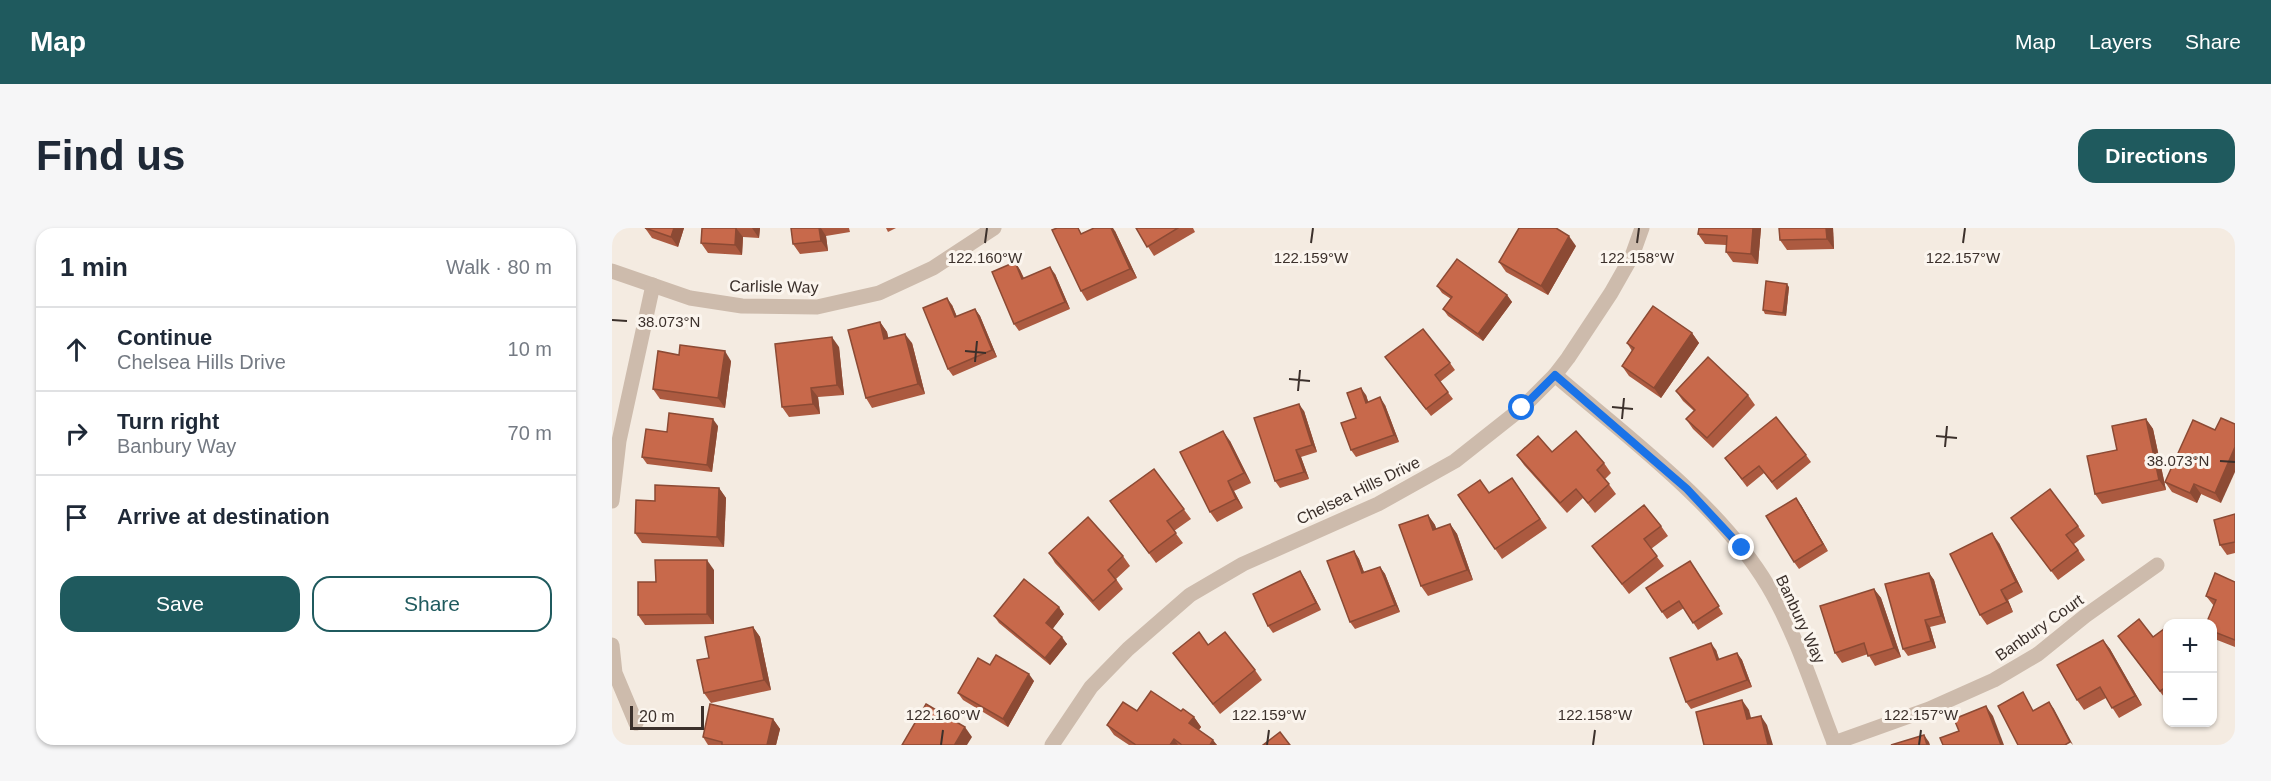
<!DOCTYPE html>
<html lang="en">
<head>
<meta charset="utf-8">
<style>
	:root { --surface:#fff; --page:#f6f6f7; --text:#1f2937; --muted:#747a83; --line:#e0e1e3; --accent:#1f5a5e }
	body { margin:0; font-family:Arial,sans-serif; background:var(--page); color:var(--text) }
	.controls { position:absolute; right:18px; bottom:18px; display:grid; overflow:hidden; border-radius:12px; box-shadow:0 2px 4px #0004 }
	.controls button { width:54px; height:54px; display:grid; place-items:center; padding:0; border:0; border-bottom:2px solid var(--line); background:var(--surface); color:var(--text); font:30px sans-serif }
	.scale { position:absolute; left:18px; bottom:15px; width:74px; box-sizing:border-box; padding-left:6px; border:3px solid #3b302b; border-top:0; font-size:16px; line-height:21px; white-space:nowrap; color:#3b302b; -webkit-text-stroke:4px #fbf5ee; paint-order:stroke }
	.stop { position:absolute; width:18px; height:18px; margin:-14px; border:4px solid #1a73e8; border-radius:50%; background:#fff }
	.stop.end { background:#1a73e8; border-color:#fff; box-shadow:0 2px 6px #0008 }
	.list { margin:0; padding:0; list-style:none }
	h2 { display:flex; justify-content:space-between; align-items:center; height:78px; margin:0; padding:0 24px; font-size:26px }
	h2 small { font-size:20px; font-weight:400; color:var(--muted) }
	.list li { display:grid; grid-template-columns:39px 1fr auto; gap:18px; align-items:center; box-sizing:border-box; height:84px; padding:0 24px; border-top:2px solid var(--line) }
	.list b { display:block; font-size:22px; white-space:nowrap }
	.list p { margin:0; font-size:20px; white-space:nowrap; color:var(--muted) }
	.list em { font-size:20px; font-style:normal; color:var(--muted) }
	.actions { display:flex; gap:12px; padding:18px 24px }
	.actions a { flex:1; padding:14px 0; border:2px solid var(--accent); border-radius:18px; text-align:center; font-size:21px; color:var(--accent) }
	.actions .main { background:var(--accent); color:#fff }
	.icon { flex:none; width:33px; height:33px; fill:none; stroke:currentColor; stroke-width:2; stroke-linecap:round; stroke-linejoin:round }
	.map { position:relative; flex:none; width:1623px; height:517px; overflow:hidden; border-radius:18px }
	header { display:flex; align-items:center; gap:36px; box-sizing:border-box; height:84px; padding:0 30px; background:var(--accent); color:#fff }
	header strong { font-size:28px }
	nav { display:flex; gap:33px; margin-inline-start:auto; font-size:21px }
	.intro { display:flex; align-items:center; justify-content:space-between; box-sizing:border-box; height:144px; padding:0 36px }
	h1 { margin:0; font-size:42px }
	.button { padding:15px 27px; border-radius:18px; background:var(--accent); color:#fff; font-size:21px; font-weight:700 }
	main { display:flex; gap:36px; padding:0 36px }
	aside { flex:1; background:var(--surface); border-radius:18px; box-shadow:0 2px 4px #0004 }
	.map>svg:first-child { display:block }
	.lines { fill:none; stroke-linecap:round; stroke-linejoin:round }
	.minor { stroke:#cdbbac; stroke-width:15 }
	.wall { fill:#ac5a40 }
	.shaded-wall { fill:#8c4a34 }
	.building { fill:#c8694b; stroke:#8c4a34; stroke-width:1.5 }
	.route { stroke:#1a73e8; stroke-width:8 }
	.ticks { fill:none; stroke:#3b302b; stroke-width:2 }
	.labels { text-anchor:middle; stroke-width:6; stroke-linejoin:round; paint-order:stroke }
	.street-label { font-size:16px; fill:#3b302b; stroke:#fbf5ee }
	.ticks-label { font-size:15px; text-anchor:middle; fill:#3b302b; stroke:#fbf5ee; stroke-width:6; stroke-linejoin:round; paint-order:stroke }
</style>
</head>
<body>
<header>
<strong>Map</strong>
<nav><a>Map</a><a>Layers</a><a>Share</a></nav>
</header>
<div class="intro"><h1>Find us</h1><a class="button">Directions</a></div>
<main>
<aside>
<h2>1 min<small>Walk · 80 m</small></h2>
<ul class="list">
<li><svg class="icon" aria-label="ahead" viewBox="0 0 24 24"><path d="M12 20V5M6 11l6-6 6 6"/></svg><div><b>Continue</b><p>Chelsea Hills Drive</p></div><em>10 m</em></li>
<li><svg class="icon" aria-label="right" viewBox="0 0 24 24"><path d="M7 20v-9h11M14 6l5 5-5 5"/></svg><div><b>Turn right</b><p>Banbury Way</p></div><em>70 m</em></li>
<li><svg class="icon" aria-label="arrive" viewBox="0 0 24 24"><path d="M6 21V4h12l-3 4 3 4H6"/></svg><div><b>Arrive at destination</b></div></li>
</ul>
<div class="actions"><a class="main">Save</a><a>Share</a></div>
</aside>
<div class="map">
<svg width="1623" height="517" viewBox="0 0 1623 517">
	<rect width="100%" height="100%" fill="#f4ebe1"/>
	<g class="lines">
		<g class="minor">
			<path d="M0 43 78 70 130 78 205 79 267 65 321 40 382 0"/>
			<path d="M943 147C1014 208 1108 277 1156 358 1185 407 1202 464 1223 517"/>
			<path d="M0 273 7 213 41 57"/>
			<path d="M0 417 3 445 24 495"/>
			<path d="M1222 515 1317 481 1382 452 1426 426 1473 388 1545 337"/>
			<path d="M440 517 479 459 516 421 578 367 631 336 766 276 843 233 910 180 943 147 956 130 999 65 1020 28 1030 0"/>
		</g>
	</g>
	<g class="wall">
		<path d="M33 0H72L66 19 40 10Z"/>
		<path d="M90 0H148L147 10 131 9 130 27 96 25 89 15Z"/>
		<path d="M179 0H237L238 4 214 8 216 23 188 26 181 16Z"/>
		<path d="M274 0H284L276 4Z"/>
		<path d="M524 0H581L583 4 542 28Z"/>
		<path d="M1087 0H1149L1146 36 1121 34 1114 24V17L1093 16 1086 6Z"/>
		<path d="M1167 0H1221L1222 21 1175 22 1168 12Z"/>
		<path d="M503 3 525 50 475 73 469 63 471 5Z"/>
		<path d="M964 18 936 67 894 44 887 34Z"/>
		<path d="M403 34 408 42 412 50 443 46 458 81 407 103 402 96Z"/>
		<path d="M825 58 895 67 900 74 871 113 836 88 831 81 839 71 830 65Z"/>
		<path d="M1177 59 1174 88 1153 86 1151 82Z"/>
		<path d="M340 77 345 89 363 81 368 88 385 129 341 148 336 141Z"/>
		<path d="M268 94 275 104 276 110 300 115 313 166 260 180 254 170Z"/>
		<path d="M1080 105 1087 115 1049 170 1017 148 1010 138 1020 123 1015 115Z"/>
		<path d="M227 119 232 167 206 169 208 186 177 189 170 179Z"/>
		<path d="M773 129 838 135 843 142 828 154 841 171 819 188Z"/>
		<path d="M119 133 113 180 48 171 41 161Z"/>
		<path d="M1064 163 1136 167 1143 177 1101 220 1081 201 1074 191 1082 183 1071 173Z"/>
		<path d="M754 167 756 174 773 177 787 214 744 229 739 222 744 190Z"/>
		<path d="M692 183 705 224 689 229 697 251 668 260 663 253Z"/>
		<path d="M1534 191 1541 201 1554 262 1490 276 1483 266 1505 222Z"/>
		<path d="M106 198 100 244 35 236 30 229 55 204Z"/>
		<path d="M1603 202 1609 275 1589 266 1585 275 1560 264 1553 254Z"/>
		<path d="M618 213 639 255 622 263 631 280 605 294 598 284Z"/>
		<path d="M940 224 992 235 999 245 993 251 1004 266 983 285 971 270 955 285 912 237 905 227Z"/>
		<path d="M1194 227 1199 234 1165 262 1152 245 1135 259 1113 230Z"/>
		<path d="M542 241 579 291 562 303 571 315 544 335 498 273Z"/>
		<path d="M900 250 935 300 890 331 846 267 877 265Z"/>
		<path d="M107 260 114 270 112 319 30 315 23 305 43 273Z"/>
		<path d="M1189 277 1216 323 1187 341 1182 334Z"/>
		<path d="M1623 286V325L1615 327 1608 317Z"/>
		<path d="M816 287 823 297 824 301 838 296 845 306 861 352 816 368 809 358Z"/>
		<path d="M1399 290 1466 298 1473 308 1462 316 1473 332 1446 352Z"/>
		<path d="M1049 298 1056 308 1039 321 1052 338 1017 366 980 318Z"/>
		<path d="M1387 315 1411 364 1396 372 1401 384 1375 397 1368 387Z"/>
		<path d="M742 323 747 331 752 344 768 339 773 346 788 384 743 401 738 394Z"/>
		<path d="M437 325 511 328 518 338 504 351 511 361 487 383 443 335Z"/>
		<path d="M1083 340 1111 386 1086 402 1072 380 1055 391 1050 384Z"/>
		<path d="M102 342V396L33 397 26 387 44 354Z"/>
		<path d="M1317 345 1322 352 1334 395 1318 399 1324 420 1296 428 1291 421Z"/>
		<path d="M693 351 709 382 661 405 656 398Z"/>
		<path d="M1623 354V419L1600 410 1602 378 1594 368Z"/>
		<path d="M1262 361 1269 370 1289 429 1263 438 1256 426 1230 435 1223 425Z"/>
		<path d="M452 386 440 401 455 416 438 437 387 395 382 388Z"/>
		<path d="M1556 398 1555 473 1506 408 1541 409Z"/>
		<path d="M141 399 148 409 159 462 99 475 92 465 97 430Z"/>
		<path d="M1491 412 1498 421 1530 477 1507 490 1494 470 1472 482 1465 472Z"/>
		<path d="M1104 422 1107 432 1125 425 1130 432 1140 459 1079 481 1074 474Z"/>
		<path d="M561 425 643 442 650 452 608 486Z"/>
		<path d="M378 437 422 453 396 499 351 472 346 465Z"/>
		<path d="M525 483H569L582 489 589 499 587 502 605 517H517L502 507 495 497Z"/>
		<path d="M161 491 168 501 164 517H96L91 509Z"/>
	</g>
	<g class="shaded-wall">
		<path d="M62 0H72L66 19 59 9Z"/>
		<path d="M124 0 131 9 130 27 123 17Z"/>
		<path d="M140 0H148L147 10Z"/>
		<path d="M207 0H209L214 8 216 23 209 13Z"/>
		<path d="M499 0H501L503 3 525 50 518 41Z"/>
		<path d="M1141 0H1149L1146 36 1139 26Z"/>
		<path d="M1214 0H1221L1222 21 1215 11Z"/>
		<path d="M957 8 964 18 936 67 929 58Z"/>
		<path d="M403 34 408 42 415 58 410 51Z"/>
		<path d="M438 39 443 46 458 81 453 74Z"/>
		<path d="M1175 56 1177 59 1174 88 1171 85Z"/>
		<path d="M895 67 900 74 871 113 866 106Z"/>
		<path d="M335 70 340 77 348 96 343 89Z"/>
		<path d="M363 81 368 88 385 129 380 122Z"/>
		<path d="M268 94 275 104 279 121 272 111Z"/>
		<path d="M1080 105 1087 115 1049 170 1042 160Z"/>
		<path d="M293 106 300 115 313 166 306 156Z"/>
		<path d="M220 109 227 119 232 167 225 157Z"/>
		<path d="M113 123 119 133 113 180 106 170Z"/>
		<path d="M199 160 206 169 208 186 201 176Z"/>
		<path d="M749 160 754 167 759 182 754 175Z"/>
		<path d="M768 169 773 177 787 214 782 207Z"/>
		<path d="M687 176 692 183 705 224 700 217Z"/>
		<path d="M101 191 106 198 100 244 95 237Z"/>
		<path d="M1534 191 1541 201 1554 262 1547 252Z"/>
		<path d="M611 203 618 213 639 255 632 245Z"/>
		<path d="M1623 219V244L1609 275 1603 265Z"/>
		<path d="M684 222 689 229 697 251 692 244Z"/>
		<path d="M616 253 622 263 631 280 624 271Z"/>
		<path d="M1582 256 1589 266 1585 275 1578 265Z"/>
		<path d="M107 260 114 270 112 319 105 309Z"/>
		<path d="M1184 270 1189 277 1216 323 1211 316Z"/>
		<path d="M816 287 823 297 828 312 821 302Z"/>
		<path d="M838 296 845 306 861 352 855 342Z"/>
		<path d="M1380 305 1387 315 1411 364 1404 354Z"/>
		<path d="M742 323 747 331 755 352 750 345Z"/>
		<path d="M95 332 102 342V396L95 386Z"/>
		<path d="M768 339 773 346 788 384 783 377Z"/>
		<path d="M688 343 693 351 709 382 704 375Z"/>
		<path d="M1317 345 1322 352 1334 395 1329 388Z"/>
		<path d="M1262 361 1269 370 1289 429 1282 420Z"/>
		<path d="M1389 362 1396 372 1401 384 1395 374Z"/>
		<path d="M447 379 452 386 439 403 434 395Z"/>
		<path d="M1313 392 1318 399 1324 420 1319 413Z"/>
		<path d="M141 399 148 409 159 462 152 452Z"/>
		<path d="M450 409 455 416 438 437 433 430Z"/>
		<path d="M1491 412 1498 421 1530 477 1523 468Z"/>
		<path d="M1099 415 1104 422 1110 439 1105 432Z"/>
		<path d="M1125 425 1130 432 1140 459 1135 452Z"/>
		<path d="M417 446 422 453 396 499 391 491Z"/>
		<path d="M1130 472 1137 482 1142 501 1135 491Z"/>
		<path d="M1437 474 1442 481 1461 517 1458 514Z"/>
		<path d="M1374 478 1381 488 1392 517H1389Z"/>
		<path d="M1149 488 1155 497 1161 517H1156Z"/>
		<path d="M582 489 589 499 584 505 577 495Z"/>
		<path d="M161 491 168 501 164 517H155Z"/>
		<path d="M353 499 360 509 355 517H344L343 516Z"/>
		<path d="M1312 507 1317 514 1318 517H1315Z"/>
		<path d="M562 511 566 517H558Z"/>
		<path d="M601 512 605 517H598Z"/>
	</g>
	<g class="building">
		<path d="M33 0H62L59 9Z"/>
		<path d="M90 0H124L123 17 89 15Z"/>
		<path d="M179 0H207L209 13 181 16Z"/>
		<path d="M445 0H466L469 6 482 0H499L518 41 469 63 440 2Z"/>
		<path d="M524 0H566L535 19Z"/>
		<path d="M907 0H944L957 8 929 58 887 34Z"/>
		<path d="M1087 0H1141L1139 26 1114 24 1115 8 1086 6Z"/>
		<path d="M1167 0H1214L1215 11 1168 12Z"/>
		<path d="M845 31 895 67 866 106 831 81 840 69 825 58Z"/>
		<path d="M403 34 410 51 438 39 453 74 402 96 380 44Z"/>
		<path d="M1154 53 1175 56 1171 85 1151 82Z"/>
		<path d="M335 70 343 89 363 81 380 122 336 141 311 80Z"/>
		<path d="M1041 78 1080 105 1042 160 1010 138 1022 120 1015 115Z"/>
		<path d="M268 94 272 111 293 106 306 156 254 170 236 102Z"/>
		<path d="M811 101 838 135 823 147 836 164 814 181 773 129Z"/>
		<path d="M220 109 225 157 199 160 201 176 170 179 163 116Z"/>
		<path d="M68 117 113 123 106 170 41 161 46 123 67 127Z"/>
		<path d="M1096 129 1136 167 1095 210 1074 191 1083 182 1064 163Z"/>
		<path d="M749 160 754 175 768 169 782 207 739 222 729 195 744 190 735 165Z"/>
		<path d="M687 176 700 217 684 222 692 244 663 253 642 190Z"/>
		<path d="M57 185 101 191 95 237 30 229 34 201 55 204Z"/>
		<path d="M1164 189 1194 227 1160 254 1147 238 1130 251 1113 230Z"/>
		<path d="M1609 190 1623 196V219L1603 265 1582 256 1578 265 1553 254 1581 192 1603 202Z"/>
		<path d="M1534 191 1547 252 1483 266 1475 228 1505 222 1500 198Z"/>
		<path d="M611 203 632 245 616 253 624 271 598 284 568 224Z"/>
		<path d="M964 203 992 235 985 242 997 256 976 275 964 261 948 275 905 227 926 208 940 224Z"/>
		<path d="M542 241 572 281 555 293 564 305 537 325 498 273Z"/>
		<path d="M900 250 928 291 883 321 846 267 868 252 877 265Z"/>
		<path d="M43 257 107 260 105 309 23 305 24 272 43 273Z"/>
		<path d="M1438 261 1466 298 1454 307 1466 322 1439 343 1399 290Z"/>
		<path d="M1184 270 1211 316 1182 334 1154 288Z"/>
		<path d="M1032 277 1049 298 1032 311 1045 328 1010 356 980 318Z"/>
		<path d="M1623 286V314L1608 317 1602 292Z"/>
		<path d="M816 287 821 302 838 296 855 342 809 358 787 297Z"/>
		<path d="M476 289 511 328 496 342 504 352 481 373 437 325Z"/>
		<path d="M1380 305 1404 354 1389 362 1395 374 1368 387 1338 326Z"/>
		<path d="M742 323 750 345 768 339 783 377 738 394 715 333Z"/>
		<path d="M43 332H95V386L26 387V354H44Z"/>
		<path d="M1078 333 1107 378 1081 395 1067 373 1050 384 1034 360Z"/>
		<path d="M688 343 704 375 656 398 641 366Z"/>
		<path d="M1317 345 1329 388 1313 392 1319 413 1291 421 1273 356Z"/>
		<path d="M1603 345 1623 354V412L1600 403V396H1594L1604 372 1594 368Z"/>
		<path d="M412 351 447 379 434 395 450 409 433 430 382 388Z"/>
		<path d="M1262 361 1282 420 1256 428 1252 415 1223 425 1208 378Z"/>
		<path d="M1527 391 1541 409 1556 398V458L1548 463 1506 408Z"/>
		<path d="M141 399 152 452 92 465 85 432 97 430 93 409Z"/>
		<path d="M587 404 596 417 613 404 643 442 601 476 561 425Z"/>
		<path d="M1491 412 1523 468 1500 480 1488 459 1465 472 1445 437Z"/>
		<path d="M1099 415 1105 432 1125 425 1135 452 1074 474 1058 430Z"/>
		<path d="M384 427 417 446 391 491 346 465 366 430 378 437Z"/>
		<path d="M539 463 569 483 571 481 582 489 577 495 601 512 598 517H570L562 511 558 517H524L495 497 511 474 525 483Z"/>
		<path d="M1411 464 1421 483 1437 474 1458 514 1453 517H1406L1386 478Z"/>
		<path d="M1130 472 1135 491 1149 488 1156 517H1092L1084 484Z"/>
		<path d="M98 476 161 491 155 517H110V514L91 509Z"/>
		<path d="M314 476 353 499 343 516 346 517H290Z"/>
		<path d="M1374 478 1389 517H1331L1328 510 1347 503 1342 491Z"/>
		<path d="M668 504 678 517H651Z"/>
		<path d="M1312 507 1315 517H1279Z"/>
	</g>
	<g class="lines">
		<path class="route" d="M910 180 943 147 1075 261 1130 320"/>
	</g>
	<path class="ticks" d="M373 15 375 0M699 15 701 0M1025 15 1027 0M1351 15 1353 0M0 92 15 93M353 123 374 125M363 134 365 113M677 151 698 153M686 163 688 142M1000 179 1021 181M1010 191 1012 170M1324 208 1345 210M1333 219 1335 198M1608 233 1623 234M329 517 331 502M655 517 657 502M981 517 983 502M1307 517 1309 502"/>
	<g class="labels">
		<g class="street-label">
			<text transform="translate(162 58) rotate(1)" y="6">Carlisle Way</text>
			<text transform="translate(746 262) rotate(-26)" y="6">Chelsea Hills Drive</text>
			<text transform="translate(1189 391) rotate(65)" y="6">Banbury Way</text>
			<text transform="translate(1427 399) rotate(-35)" y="6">Banbury Court</text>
		</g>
	</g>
	<g class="ticks-label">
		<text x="1025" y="35">122.158°W</text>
		<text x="1351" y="35">122.157°W</text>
		<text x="373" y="35">122.160°W</text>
		<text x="699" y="35">122.159°W</text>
		<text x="57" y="99">38.073°N</text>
		<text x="1566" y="238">38.073°N</text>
		<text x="331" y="492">122.160°W</text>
		<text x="657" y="492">122.159°W</text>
		<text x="983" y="492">122.158°W</text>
		<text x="1309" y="492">122.157°W</text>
	</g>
</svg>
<div class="controls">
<button>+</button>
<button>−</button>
</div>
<div class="scale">20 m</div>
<div class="stop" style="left:910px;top:180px"></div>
<div class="stop end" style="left:1130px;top:320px"></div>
</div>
</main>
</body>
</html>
